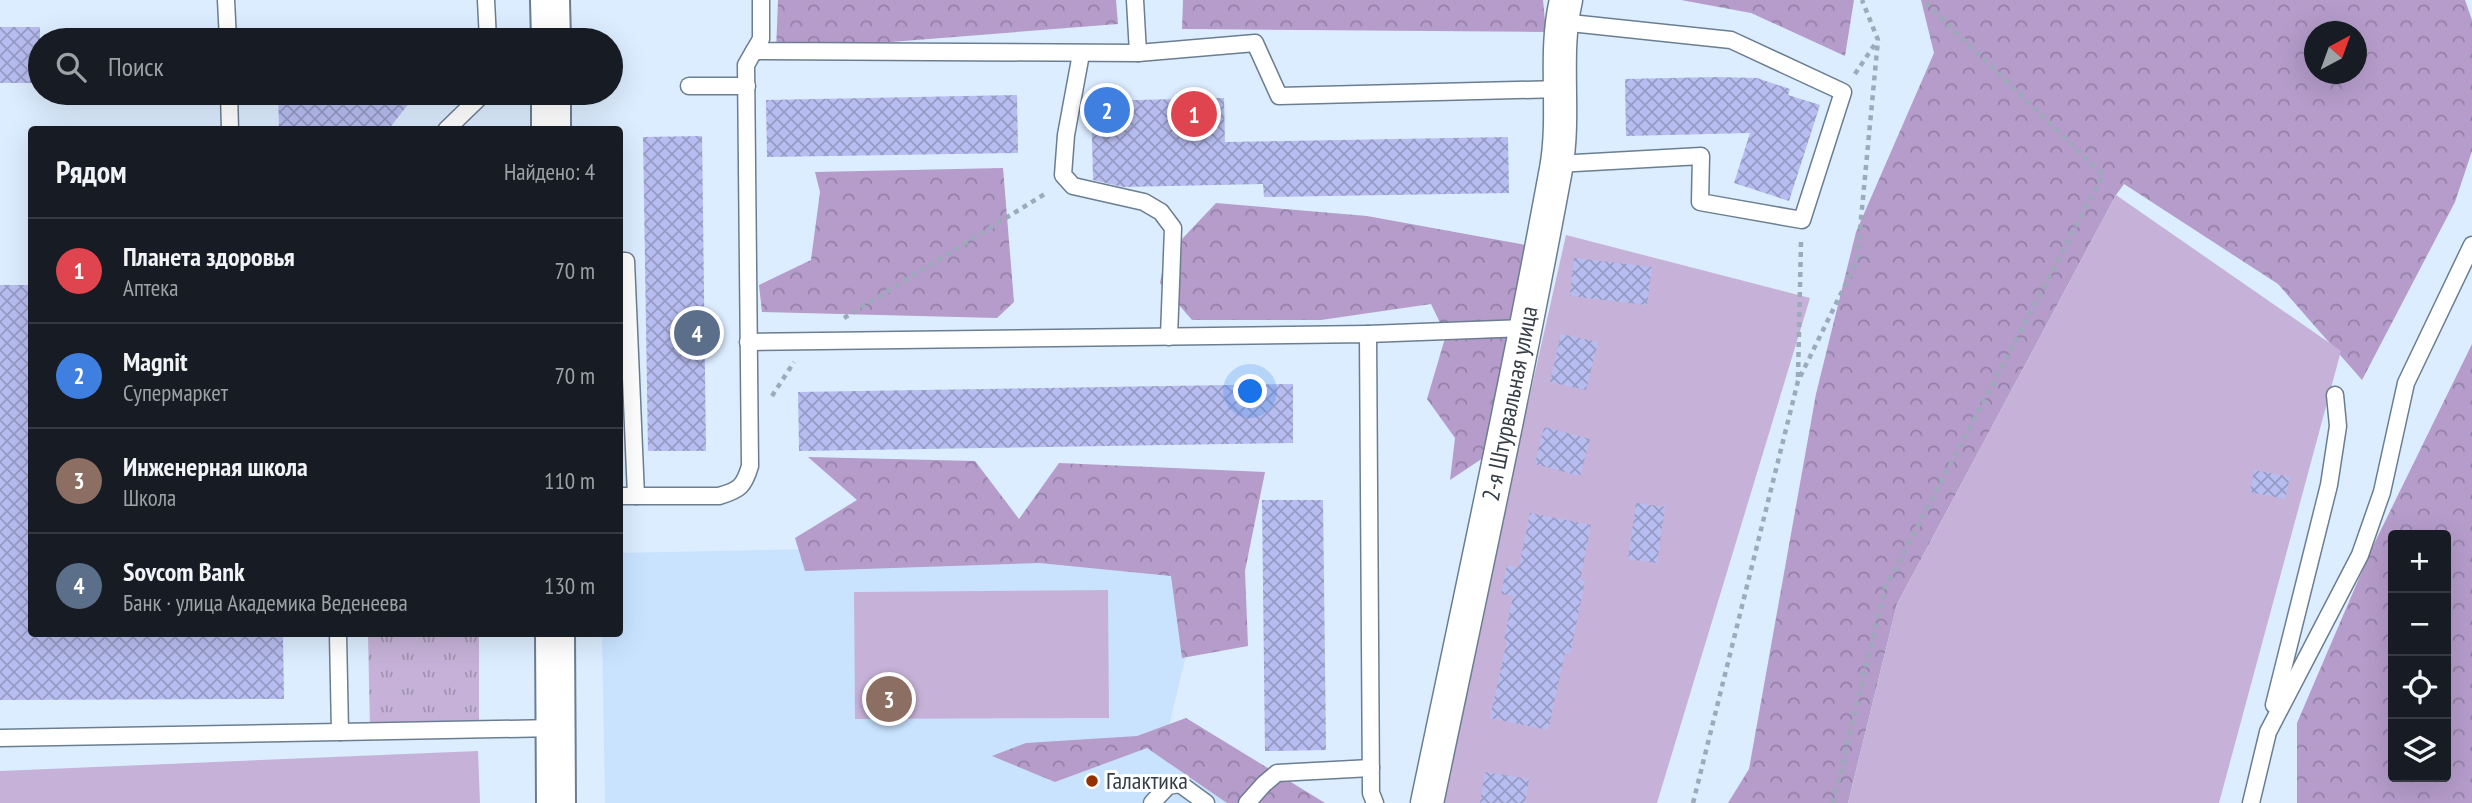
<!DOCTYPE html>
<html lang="ru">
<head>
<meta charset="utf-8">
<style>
	:root { --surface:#171b24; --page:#242831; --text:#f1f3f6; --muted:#9ea1a6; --line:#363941; --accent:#0b8043 }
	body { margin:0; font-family:"PT Sans Narrow",sans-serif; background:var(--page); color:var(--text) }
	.controls { position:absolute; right:21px; bottom:21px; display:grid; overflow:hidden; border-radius:7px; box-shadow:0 7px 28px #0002 }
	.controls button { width:63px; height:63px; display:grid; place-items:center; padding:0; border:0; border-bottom:2px solid var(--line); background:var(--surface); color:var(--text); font:35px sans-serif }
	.compass { position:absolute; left:2304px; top:21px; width:63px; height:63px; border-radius:50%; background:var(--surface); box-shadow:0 7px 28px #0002; rotate:41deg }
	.you { position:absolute; left:1251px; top:392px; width:24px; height:24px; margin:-18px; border:5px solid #fff; border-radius:50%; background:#1a73e8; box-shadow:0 0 0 10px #1a73e833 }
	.badge { display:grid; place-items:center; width:46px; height:46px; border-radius:50%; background:var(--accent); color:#fff; font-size:23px; font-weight:700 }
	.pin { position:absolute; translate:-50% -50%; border:4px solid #fff; box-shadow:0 2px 7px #0006 }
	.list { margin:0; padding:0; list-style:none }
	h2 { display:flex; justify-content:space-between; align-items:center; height:91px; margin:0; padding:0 28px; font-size:30px }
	h2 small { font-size:23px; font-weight:400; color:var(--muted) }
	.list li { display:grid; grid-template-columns:46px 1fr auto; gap:21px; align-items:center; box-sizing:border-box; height:105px; padding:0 28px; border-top:2px solid var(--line) }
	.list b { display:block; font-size:26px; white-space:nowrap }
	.list p { margin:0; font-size:23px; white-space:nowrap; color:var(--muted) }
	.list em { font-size:23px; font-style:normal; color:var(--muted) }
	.icon { flex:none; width:38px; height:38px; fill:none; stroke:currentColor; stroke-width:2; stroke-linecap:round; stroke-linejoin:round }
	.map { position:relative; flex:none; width:2472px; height:803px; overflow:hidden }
	.search { position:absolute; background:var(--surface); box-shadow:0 7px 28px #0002; left:28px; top:28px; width:595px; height:77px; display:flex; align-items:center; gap:18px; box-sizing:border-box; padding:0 24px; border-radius:38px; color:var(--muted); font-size:26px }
	.panel { position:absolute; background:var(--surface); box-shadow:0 7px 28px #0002; left:28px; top:126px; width:595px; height:511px; border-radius:7px }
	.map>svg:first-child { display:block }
	.built { fill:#c9e3ff }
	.grass { fill:url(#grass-tufts) }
	.forest { fill:url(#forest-crowns); fill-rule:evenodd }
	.green { fill:#c6b2d8 }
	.building { fill:url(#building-cross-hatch) }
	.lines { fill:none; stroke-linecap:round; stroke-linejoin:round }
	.service-casing { stroke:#6b7e91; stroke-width:19 }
	.minor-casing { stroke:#6b7e91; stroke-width:35 }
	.tertiary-casing { stroke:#6b7e91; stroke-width:42 }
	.path { stroke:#9caab9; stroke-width:4.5; stroke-dasharray:5 5; stroke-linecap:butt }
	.service { stroke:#fff; stroke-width:16 }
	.minor { stroke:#fff; stroke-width:32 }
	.tertiary { stroke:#fff; stroke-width:38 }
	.poi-dot { fill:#953000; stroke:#fff; stroke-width:2.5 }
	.labels { text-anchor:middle; stroke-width:6; stroke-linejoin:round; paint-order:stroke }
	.street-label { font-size:24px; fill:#353e46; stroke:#fff }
	.poi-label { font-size:24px; fill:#353e46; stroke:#fff; text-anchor:start }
</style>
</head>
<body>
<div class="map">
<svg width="2472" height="803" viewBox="0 0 2472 803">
	<defs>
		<pattern id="grass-tufts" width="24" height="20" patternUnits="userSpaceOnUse" patternTransform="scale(1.75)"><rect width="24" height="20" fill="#c6b2d8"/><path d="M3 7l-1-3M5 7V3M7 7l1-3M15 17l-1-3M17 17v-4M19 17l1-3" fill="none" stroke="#a292b1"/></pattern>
		<pattern id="forest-crowns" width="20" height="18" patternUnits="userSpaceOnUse" patternTransform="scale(1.75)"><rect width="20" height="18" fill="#b59ccb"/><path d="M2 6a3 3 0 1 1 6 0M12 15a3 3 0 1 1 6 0" fill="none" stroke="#9481a7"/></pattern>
		<pattern id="building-cross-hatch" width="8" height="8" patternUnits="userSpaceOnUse" patternTransform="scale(1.75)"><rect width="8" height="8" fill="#b7bdf0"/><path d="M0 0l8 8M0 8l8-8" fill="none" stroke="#969bc4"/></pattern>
	</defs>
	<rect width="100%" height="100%" fill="#dcedff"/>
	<path class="built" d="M1183 541 1189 643 1162 755 1245 803H605L602 634H620V553Z"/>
	<path class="grass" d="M368 634H479V724L370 730Z"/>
	<g class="forest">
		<path d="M778 0H1116L1118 24 776 51Z"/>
		<path d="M1183 0H1543L1546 32 1182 29Z"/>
		<path d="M1681 0H1854L1845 56 1751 13Z"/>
		<path d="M1921 0H2465L2472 20V151L2455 202 2362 380 2278 284 2124 184 2116 195 1897 604 1848 803H1728L1749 769 1816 394 1856 232 1934 53ZM2314 32H2356V74H2314Z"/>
		<path d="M1003 168 1014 302 997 318 762 312 759 285 811 260 820 192 815 172Z"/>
		<path d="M1216 203 1367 216 1554 250 1495 450 1450 480 1455 438 1427 399 1446 335 1431 304 1321 320H1192L1160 283 1165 257Z"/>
		<path d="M2472 344V803H2297V723L2372 548ZM2393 535H2446V777H2393Z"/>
		<path d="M808 457 975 461 1019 519 1059 463 1265 472 1245 571 1248 646 1182 658 1171 576 1039 563 805 571 795 538 857 500Z"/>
		<path d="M1186 718 1325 803H1227L1147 748 1055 782 992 756 1026 743 1137 736Z"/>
	</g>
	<g class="green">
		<path d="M2116 195 2341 351 2219 803H1848L1897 604Z"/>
		<path d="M1566 235 1810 298 1657 803H1438Z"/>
		<path d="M1108 590 1109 718 855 719 854 592Z"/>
		<path d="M478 751 480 803H0V771Z"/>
	</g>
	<g class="building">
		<rect x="0" y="27" width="40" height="56"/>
		<path d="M1717 77 1757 78 1790 89 1788 95 1820 105 1789 201 1734 183 1750 133 1626 136 1625 79Z"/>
		<path d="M278 93H417L388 130H279Z"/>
		<path d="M1017 95 1018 153 767 157 766 100Z"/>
		<path d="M1224 98 1225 142 1508 137 1509 193 1264 197 1263 184 1123 187 1093 180 1091 101Z"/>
		<path d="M702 136 706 451H648L643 137Z"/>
		<path d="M1574 258 1652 267 1647 305 1570 296Z"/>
		<path d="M0 285H32V634H283L284 699 0 700Z"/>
		<path d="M1561 334 1598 342 1586 390 1550 382Z"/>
		<path d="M1293 384V443L799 451 798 392Z"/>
		<path d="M1544 427 1590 439 1580 476 1535 464Z"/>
		<path d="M2254 470 2290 477 2285 499 2250 492Z"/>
		<path d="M1262 500H1323L1326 750 1265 751Z"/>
		<path d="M1636 503 1665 507 1657 563 1628 559Z"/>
		<path d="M1530 513 1591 525 1580 580 1585 581 1570 654 1565 653 1548 730 1490 718 1507 641 1504 640 1513 596 1501 594 1507 565 1519 567Z"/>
		<path d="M1485 772 1529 779 1525 803H1480Z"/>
	</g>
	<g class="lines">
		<defs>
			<g id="service">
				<path d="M226 0 228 40"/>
				<path d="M486 0 488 40"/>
				<path d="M761 0V39L754 51 1138 53 1255 43 1279 96 1561 89"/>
				<path d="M1135 0 1138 53"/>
				<path d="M1081 54 1066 135 1063 175 1073 186 1144 202 1161 212 1173 228 1169 337"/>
				<path d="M689 86H747"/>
				<path d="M229 93 230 130"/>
				<path d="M446 130 484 93"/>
				<path d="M1557 164 1701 156 1700 202 1802 220 1843 92 1731 40 1561 22"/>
				<path d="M620 261H626L636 496"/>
				<path d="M1368 334 1525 328"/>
				<path d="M748 342 1368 334 1371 793 1375 803"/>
				<path d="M620 496H719C740 490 744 486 750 466L746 65 754 51"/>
				<path d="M338 634 340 732 556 728"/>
				<path d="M2274 705 2329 485 2338 426 2335 395"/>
				<path d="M0 738 340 732"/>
				<path d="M1152 803 1168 786 1180 784 1206 803"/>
				<path d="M1247 803 1264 784 1277 773 1371 768"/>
				<path d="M2251 803 2268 732 2360 555 2382 492 2406 383 2472 245"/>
			</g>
			<g id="minor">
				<path id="s1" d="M1427 803C1471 592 1517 381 1556 169 1566 113 1553 55 1566 0"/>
			</g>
			<g id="tertiary">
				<path d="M550 0 551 40"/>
				<path d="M551 93V130"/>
				<path d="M555 634 556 803"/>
			</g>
		</defs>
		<use href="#service" class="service-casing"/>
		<use href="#minor" class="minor-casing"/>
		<use href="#tertiary" class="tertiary-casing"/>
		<g class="path">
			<path d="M1855 74 1877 41"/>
			<path d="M844 318 1048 192"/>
			<path d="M1798 377 1801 242"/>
			<path d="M772 396 794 362"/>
			<path d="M1693 803 1798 381 1857 261 1878 40 1862 0"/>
			<path d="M1833 803 1885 588 2103 175 1923 0"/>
		</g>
		<use href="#service" class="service"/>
		<use href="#minor" class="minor"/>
		<use href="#tertiary" class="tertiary"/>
	</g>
	<circle class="poi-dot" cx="1092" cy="781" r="7"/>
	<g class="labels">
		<g class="street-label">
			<text dy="8" stroke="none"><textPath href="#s1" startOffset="408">2-я Штурвальная улица</textPath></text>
		</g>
		<g class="poi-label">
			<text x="1106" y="789">Галактика</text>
		</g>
	</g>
</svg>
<div class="controls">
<button>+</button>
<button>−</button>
<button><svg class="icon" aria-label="locate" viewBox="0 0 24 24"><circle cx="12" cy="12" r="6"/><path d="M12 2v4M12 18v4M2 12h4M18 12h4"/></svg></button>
<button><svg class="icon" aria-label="layers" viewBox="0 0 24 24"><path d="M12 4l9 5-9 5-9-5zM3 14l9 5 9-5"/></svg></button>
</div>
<svg class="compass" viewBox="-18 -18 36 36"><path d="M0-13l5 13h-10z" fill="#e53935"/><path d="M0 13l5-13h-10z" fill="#9ea1a6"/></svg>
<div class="you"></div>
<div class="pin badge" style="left:1194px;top:114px;background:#e0444e">1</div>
<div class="pin badge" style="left:1107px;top:110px;background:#3f7fe0">2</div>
<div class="pin badge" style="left:889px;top:699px;background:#8d6e63">3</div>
<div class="pin badge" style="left:697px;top:333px;background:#5c6f8a">4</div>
<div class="search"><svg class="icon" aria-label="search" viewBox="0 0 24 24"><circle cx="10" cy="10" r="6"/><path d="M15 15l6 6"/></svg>Поиск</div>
<section class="panel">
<h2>Рядом<small>Найдено: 4</small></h2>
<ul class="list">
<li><span class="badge" style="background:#e0444e">1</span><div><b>Планета здоровья</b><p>Аптека</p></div><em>70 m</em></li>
<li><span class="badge" style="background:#3f7fe0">2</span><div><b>Magnit</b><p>Супермаркет</p></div><em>70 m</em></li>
<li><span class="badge" style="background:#8d6e63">3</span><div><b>Инженерная школа</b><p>Школа</p></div><em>110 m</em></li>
<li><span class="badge" style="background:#5c6f8a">4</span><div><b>Sovcom Bank</b><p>Банк · улица Академика Веденеева</p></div><em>130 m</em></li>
</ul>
</section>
</div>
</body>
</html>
